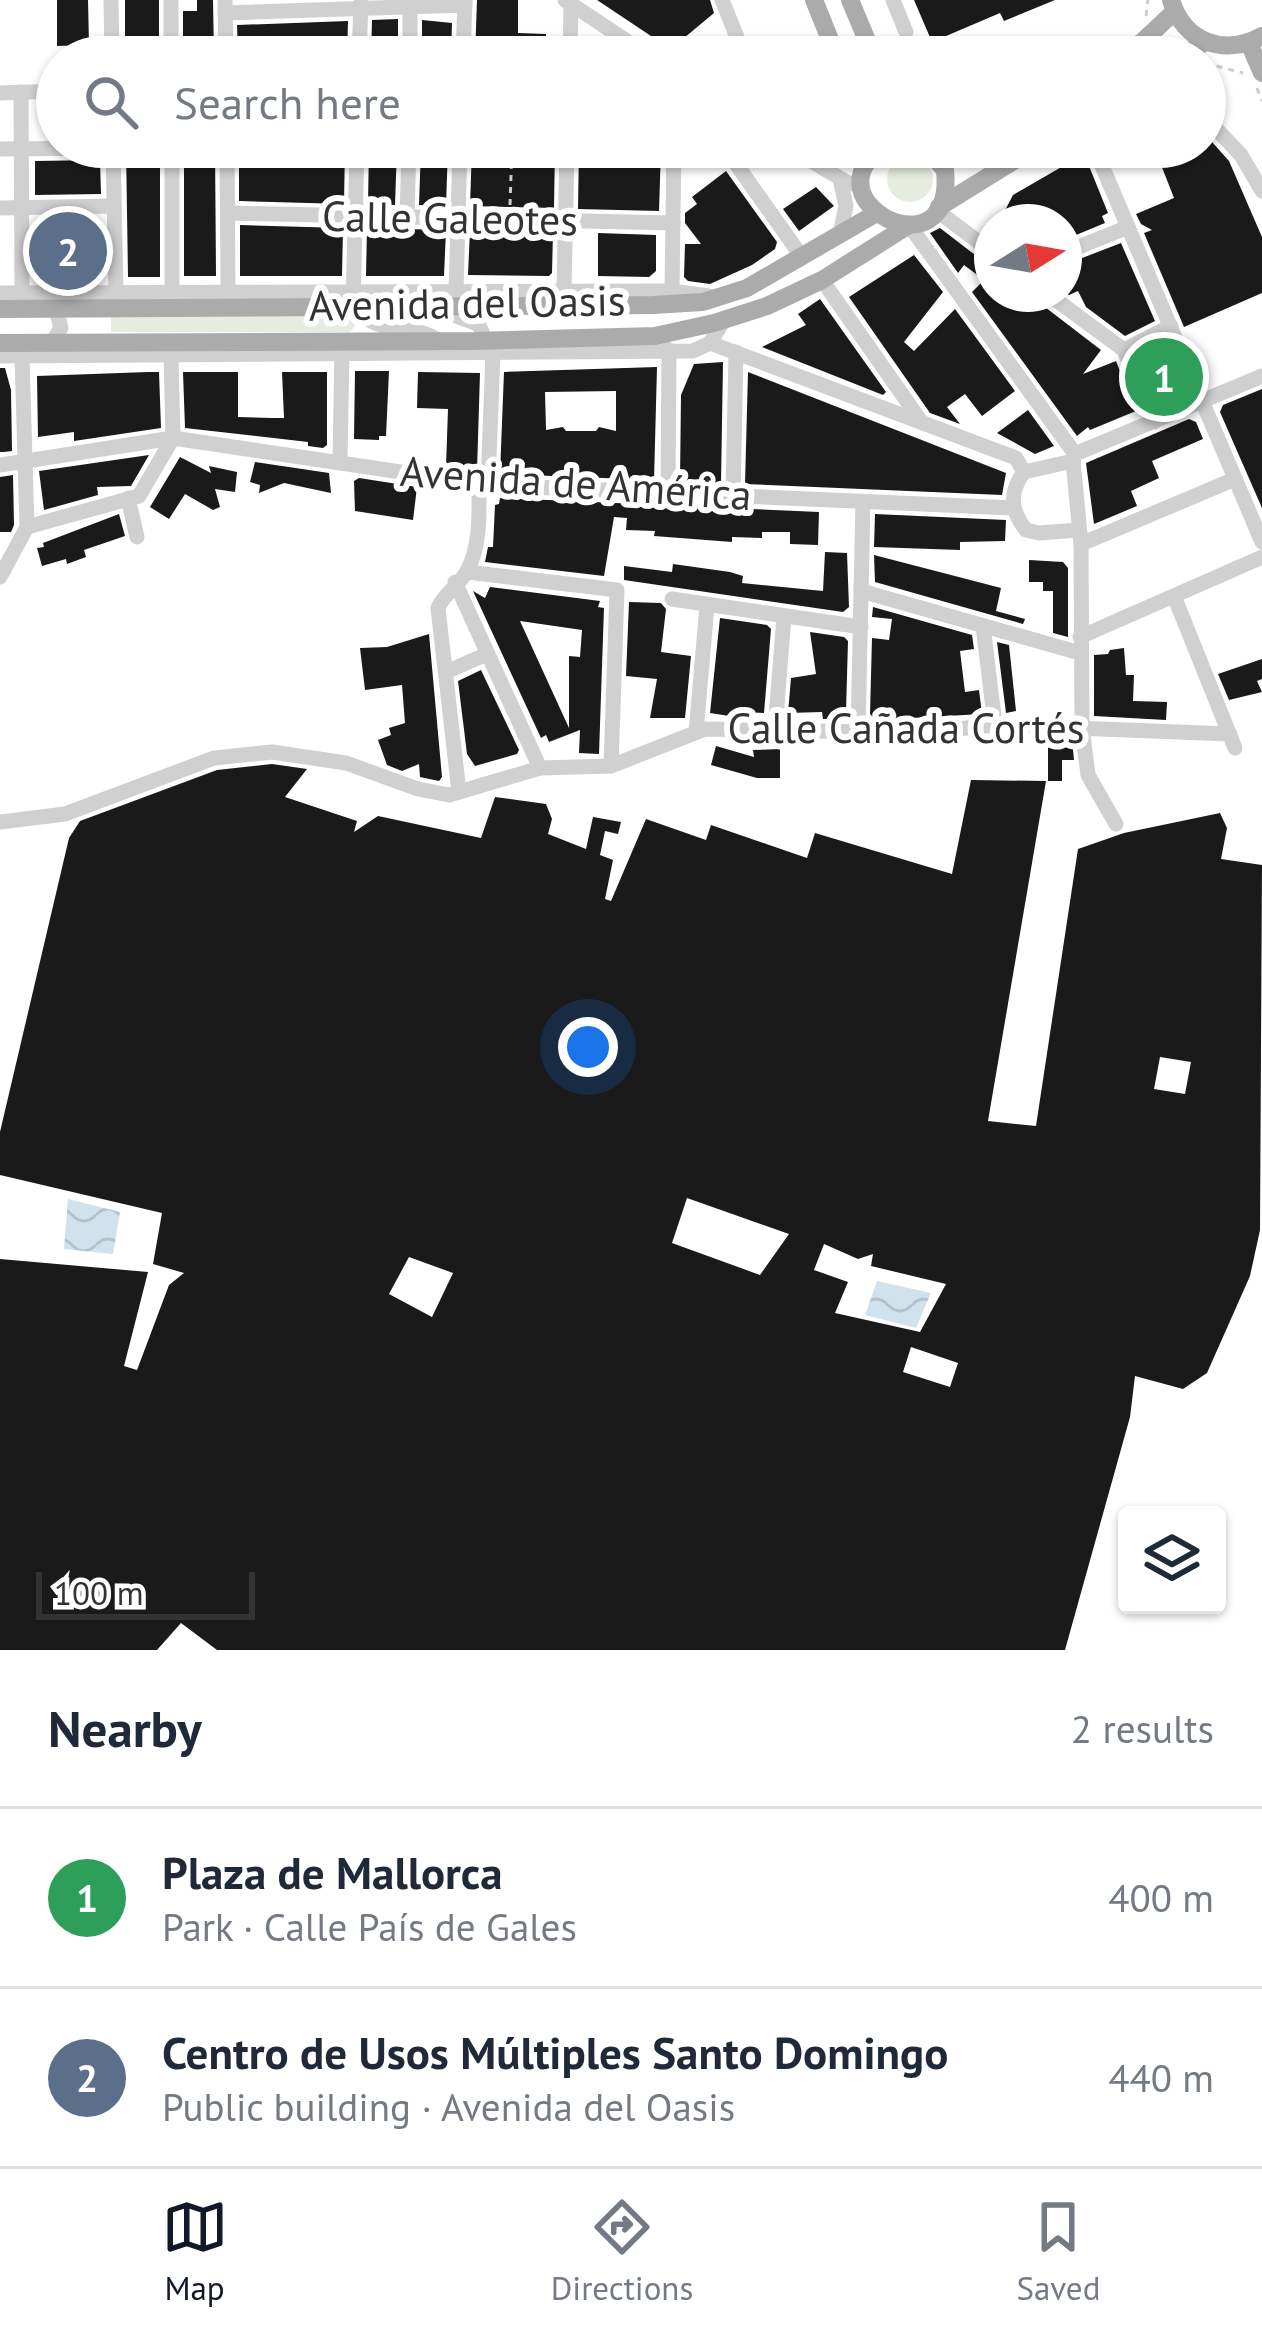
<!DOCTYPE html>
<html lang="en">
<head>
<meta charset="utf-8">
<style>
	:root { --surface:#fff; --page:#f2f2f3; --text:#1f2937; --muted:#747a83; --line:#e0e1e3; --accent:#111827 }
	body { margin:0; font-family:"PT Sans",sans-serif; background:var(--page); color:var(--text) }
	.controls { position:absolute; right:36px; bottom:36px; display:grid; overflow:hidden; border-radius:12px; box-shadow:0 3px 9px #0004 }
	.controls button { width:108px; height:108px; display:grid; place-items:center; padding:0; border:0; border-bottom:3px solid var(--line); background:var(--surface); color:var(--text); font:60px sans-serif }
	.compass { position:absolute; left:974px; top:204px; width:108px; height:108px; border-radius:50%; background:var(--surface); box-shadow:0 3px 9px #0004; rotate:79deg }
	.scale { position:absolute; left:36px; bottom:30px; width:219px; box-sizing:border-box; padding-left:12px; border:6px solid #333; border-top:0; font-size:33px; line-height:42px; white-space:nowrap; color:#333; -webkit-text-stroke:9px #fff; paint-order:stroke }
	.you { position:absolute; left:588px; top:1047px; width:42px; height:42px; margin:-30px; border:9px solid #fff; border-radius:50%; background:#1a73e8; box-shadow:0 0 0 18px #1a73e833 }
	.badge { display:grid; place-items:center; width:78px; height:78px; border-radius:50%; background:var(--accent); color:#fff; font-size:39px; font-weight:700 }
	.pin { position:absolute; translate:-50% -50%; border:6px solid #fff; box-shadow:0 3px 12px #0006 }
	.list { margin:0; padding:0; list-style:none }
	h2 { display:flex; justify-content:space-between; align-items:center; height:156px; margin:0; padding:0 48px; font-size:51px }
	h2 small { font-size:39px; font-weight:400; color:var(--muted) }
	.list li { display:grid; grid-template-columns:78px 1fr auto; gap:36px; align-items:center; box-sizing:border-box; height:180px; padding:0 48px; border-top:3px solid var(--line) }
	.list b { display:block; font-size:45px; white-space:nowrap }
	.list p { margin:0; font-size:39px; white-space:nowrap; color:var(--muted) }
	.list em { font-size:39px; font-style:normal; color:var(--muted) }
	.icon { flex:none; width:66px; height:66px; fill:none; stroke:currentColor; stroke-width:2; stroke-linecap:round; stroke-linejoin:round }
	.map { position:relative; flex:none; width:1262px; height:1650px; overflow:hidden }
	.search { position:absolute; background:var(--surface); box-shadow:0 3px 9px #0004; left:36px; right:36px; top:36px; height:132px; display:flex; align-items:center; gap:30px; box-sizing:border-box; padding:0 42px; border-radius:66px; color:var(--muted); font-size:45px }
	.sheet { height:516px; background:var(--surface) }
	nav { display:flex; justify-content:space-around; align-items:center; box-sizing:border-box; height:168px; border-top:3px solid var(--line); background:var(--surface); font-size:33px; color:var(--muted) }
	nav a { display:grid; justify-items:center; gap:6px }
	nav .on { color:var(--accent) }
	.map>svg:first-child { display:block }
	.green { fill:#e6ecdf }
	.water { fill:url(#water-waves) }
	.building { fill:#1a1a1a; fill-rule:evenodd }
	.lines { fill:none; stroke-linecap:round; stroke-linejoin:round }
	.path { stroke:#cdcdcd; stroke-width:3; stroke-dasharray:6 6; stroke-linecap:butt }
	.minor { stroke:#d0d0d0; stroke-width:15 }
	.major { stroke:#ababab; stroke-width:18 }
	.labels { text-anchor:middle; stroke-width:12; stroke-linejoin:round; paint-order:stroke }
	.street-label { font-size:42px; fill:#333; stroke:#fff }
</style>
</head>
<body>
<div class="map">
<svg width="1262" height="1650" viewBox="0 0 1262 1650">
	<defs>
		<pattern id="water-waves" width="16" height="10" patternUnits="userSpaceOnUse" patternTransform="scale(3)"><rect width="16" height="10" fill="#cfe2ee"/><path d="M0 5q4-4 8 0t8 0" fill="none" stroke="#b2c2cd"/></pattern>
	</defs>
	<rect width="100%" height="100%" fill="#fff"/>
	<g class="green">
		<circle cx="910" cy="179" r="23"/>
		<path d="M111 316H348L355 326 350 332H111Z"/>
		<path d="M1171 326 1204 403 1154 422 1124 350Z"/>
	</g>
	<g class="water">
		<path d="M68 1199 120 1212 113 1254 64 1249Z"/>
		<path d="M877 1281 931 1293 916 1328 865 1315Z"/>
	</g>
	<g class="building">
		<path d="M57 0H88L89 45 57 46Z"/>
		<rect x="125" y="0" width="34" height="57"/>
		<path d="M197 0H213L214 57H183V11H197Z"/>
		<path d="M477 0H518V33L546 34V41H554V57H530V50H504V57H475Z"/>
		<path d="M597 0H710L714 13 678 43 674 39 666 46Z"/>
		<path d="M914 0H1055L1004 21 1000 13 932 42Z"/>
		<path d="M398 19V57H371L372 20Z"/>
		<path d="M422 20 452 23 451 57H422Z"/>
		<path d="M348 21 347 57H238L237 25Z"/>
		<path d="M1205 134 1229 161 1262 237V293L1184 327 1144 233 1152 230 1141 224 1136 214 1174 198 1154 147H1205Z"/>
		<path d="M126 147H160V277H128Z"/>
		<path d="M184 147H215L216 276H184Z"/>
		<path d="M239 147H345L344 204 239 201Z"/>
		<path d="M369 147H397L395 205 368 204Z"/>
		<path d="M421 147H448L446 206 419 205Z"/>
		<path d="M472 147H487V156L516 157 517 147H555L554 208 470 206Z"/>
		<path d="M579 147H661L659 211 578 209Z"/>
		<path d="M1077 158 1089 166 1108 213 1102 216 1105 223 1064 240V222H999L1013 195Z"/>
		<path d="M100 160 101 194 35 195V161Z"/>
		<path d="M726 171 777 242 775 249 752 265 710 284 688 281 684 277 685 244H701L685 223V213L697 204 692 197Z"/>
		<path d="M816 187 834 206 799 231 783 209Z"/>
		<path d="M82 225V229L99 228 101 273 46 272V256H40V237H48V227Z"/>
		<path d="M240 225 343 228 342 276H240Z"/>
		<path d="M367 228 446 230 444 276H366Z"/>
		<path d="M940 228 992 268V294H1028L1101 350 1083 374 1116 361 1136 411 1090 430 1088 427 1077 436 972 292 984 280 964 265 958 273 930 233Z"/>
		<path d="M470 230 553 232 552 273 549 276 468 275Z"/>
		<path d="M598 233 656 235V271L649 277 598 276Z"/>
		<path d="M1121 243 1155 321 1125 336 1086 307 1078 291 1069 295 1064 291V265Z"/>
		<path d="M914 255 943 292 904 342 914 351 955 309 1015 391 982 416 965 394 947 407 960 424 930 413 849 297Z"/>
		<path d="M820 299 886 392 883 395 762 347 806 325 798 314Z"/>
		<path d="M723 362 721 483 680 481 681 395 694 364Z"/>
		<path d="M657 367 654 480 500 474 504 372ZM616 391V431L599 427 596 431H566L563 427 546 430 545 392Z"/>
		<path d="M0 368H5L11 390 12 451 4 452H0Z"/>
		<path d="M355 371H389L386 436H379V440L354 439Z"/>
		<path d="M148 372H159L161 428 74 441V432L38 437 37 376Z"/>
		<path d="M183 372H238V417L271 418H284L282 372H327V445L323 448 308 446V442L185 428Z"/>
		<path d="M418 372 480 373 477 471 446 467 448 409 417 408Z"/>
		<path d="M748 372 1006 473 1002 495 745 484Z"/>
		<path d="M1262 389V508L1220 412 1223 405Z"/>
		<path d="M1028 410 1054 446 1035 454 997 433Z"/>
		<path d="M1189 419 1196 422 1203 439 1152 461 1159 478 1131 491 1137 506 1094 524 1086 463Z"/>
		<path d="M149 455 131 486 97 487 98 495 44 510 39 471Z"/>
		<path d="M180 457 211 473 209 466 237 472 235 492 215 489 220 507 213 510 185 494 169 519 150 507Z"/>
		<path d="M255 462 329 473 331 493 284 483 259 493 260 485 250 482Z"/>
		<path d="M13 475 14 525 11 532H0V477Z"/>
		<path d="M359 478 417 487 413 520 355 511 354 481Z"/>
		<path d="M500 498 819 512 818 545 790 544V532H762V538L732 537V542L654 536 655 531 626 530 627 518 614 517 604 576 485 562 488 547H493L495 505 499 504Z"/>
		<path d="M119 514 125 536 84 550 86 557 67 564 66 559 42 566 37 548 44 547 43 543Z"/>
		<path d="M875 514 1006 520 1005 541 960 542V550L874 547Z"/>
		<path d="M825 552 847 553 849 607 843 612 624 580V566L672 572 673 564 730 572 743 576 742 583 823 591Z"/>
		<path d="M874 555 1001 588 996 611 1025 619 1023 624 875 582Z"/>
		<path d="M1029 560 1063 562 1068 568V637L1053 633V591H1043V582H1029Z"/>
		<path d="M490 587 600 601 598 607 604 608 599 754 579 753 580 730 549 742 546 735 541 738 473 591 485 598ZM520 621 582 630 580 657 569 656V728Z"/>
		<path d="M629 602 661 603 666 609 661 652 691 656 685 718H650L657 679 626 676Z"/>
		<path d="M873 607 972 635 974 649 960 651 965 692 979 690 982 714 876 720 870 714 872 638 889 640 892 619 872 617Z"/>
		<path d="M720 618 767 625 771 629 764 713 742 712V718L710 713Z"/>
		<path d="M810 632 844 637 848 641 846 711H840L839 719H823L822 712 788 713 791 678 816 674Z"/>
		<path d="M429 634 442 777 439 781 420 777 419 764 402 771 387 765 378 740 391 735 389 728 405 723 402 685 365 690 360 648 387 647Z"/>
		<path d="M997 642 1009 645 1016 711 1006 713Z"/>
		<path d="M1124 648 1126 675H1134L1133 701 1167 702 1166 720 1094 716V655L1108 654 1110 650Z"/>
		<path d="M1262 659V679L1257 681 1262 692 1229 700 1218 674Z"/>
		<path d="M481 670 519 750 517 754 475 766 467 754 458 681Z"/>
		<path d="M1048 739 1072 740 1074 760H1062V781H1048Z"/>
		<path d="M716 746 754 757 753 750 780 749V778H757L711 765Z"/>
		<path d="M272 764 307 769 285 797 357 821 354 832 378 816 481 838 495 797 546 804 552 819 548 834 586 849 593 817 621 822 618 834 605 831 600 855 613 860 605 899 611 901 646 819 706 840 711 825 807 858 815 833 952 874 971 780 1046 781 988 1121 1036 1126 1078 849 1124 833 1220 813 1227 828 1221 859 1262 865 1260 1230 1250 1276 1207 1373 1183 1389 1135 1376 1130 1417 1065 1650H217L181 1623 157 1650H0V1259L148 1272 124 1366 137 1370 169 1285 184 1273 153 1264 162 1213 0 1175V1132L69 838 80 821 217 770ZM1160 1057 1191 1062 1185 1094 1154 1089ZM687 1198 789 1234 760 1275 672 1243ZM824 1244 858 1259 873 1254 871 1266 946 1284 920 1332 835 1313 848 1282 814 1270ZM409 1257 453 1273 432 1317 389 1294ZM911 1347 958 1363 950 1387 903 1372Z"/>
	</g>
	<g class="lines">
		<g class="path">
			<path d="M1146 16 1148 0"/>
			<path d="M1205 63 1243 73"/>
			<path d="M1257 88 1262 101"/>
			<path d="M510 205 512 147"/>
		</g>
		<g class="minor">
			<path d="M111 0 112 57"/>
			<path d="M171 0V57"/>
			<path d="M225 0 226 57"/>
			<path d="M565 0 651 57"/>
			<path d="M722 0 745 57"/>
			<path d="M893 0 906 32"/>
			<path d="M225 13 465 5"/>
			<path d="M359 57 361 3"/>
			<path d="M410 57V7"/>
			<path d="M463 57 465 0"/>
			<path d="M570 57 571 4"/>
			<path d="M1060 57H1119"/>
			<path d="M21 92 22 293"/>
			<path d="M0 93 57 91"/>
			<path d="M1205 117 1241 155 1262 191"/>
			<path d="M113 147 116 293"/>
			<path d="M172 147V292"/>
			<path d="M227 147 228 292"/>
			<path d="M357 147 353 307C384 339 406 320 440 341"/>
			<path d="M724 147 802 257"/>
			<path d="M788 147 848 183 862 185"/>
			<path d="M1094 147 1262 542"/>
			<path d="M0 149 113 148"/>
			<path d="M0 208 114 206"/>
			<path d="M936 210 992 252"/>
			<path d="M228 213 673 223"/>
			<path d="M407 217 409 147"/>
			<path d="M909 225 1075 454"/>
			<path d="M840 235 846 206 840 179"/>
			<path d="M1064 253 1128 227"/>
			<path d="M822 280 920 420"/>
			<path d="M456 291 460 147"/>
			<path d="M564 291 567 147"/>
			<path d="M672 291 674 147"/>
			<path d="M0 293 672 291 709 296"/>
			<path d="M1048 294 1124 350"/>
			<path d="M439 310 478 324 493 353 488 485"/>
			<path d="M710 343 1016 458 1024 472"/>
			<path d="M665 347 669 351 668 493"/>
			<path d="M48 349 61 328 54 301"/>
			<path d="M1124 350 1154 422"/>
			<path d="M1124 350 1171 326"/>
			<path d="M0 356 693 351 710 343 724 320"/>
			<path d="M1073 461 1081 544 1082 727 1088 775 1116 824"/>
			<path d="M1073 461 1075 454 1262 376"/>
			<path d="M1073 461 1024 472C1009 492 1010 510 1026 530L1039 533 1079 530"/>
			<path d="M340 463 342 346"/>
			<path d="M0 465 173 438 488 485 1013 508"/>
			<path d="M733 495 736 352"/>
			<path d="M128 498 137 537"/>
			<path d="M27 527 139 496 173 438 171 355"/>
			<path d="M1081 544 1235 479"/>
			<path d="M467 572 617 590 611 766"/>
			<path d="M0 577 27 527 22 356"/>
			<path d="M455 582 540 768"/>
			<path d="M861 591 1080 653"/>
			<path d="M1174 596 1235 748"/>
			<path d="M672 599 861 627"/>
			<path d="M983 626 995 725"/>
			<path d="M1080 637 1262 557"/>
			<path d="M446 672 487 654"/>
			<path d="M775 730 784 617"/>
			<path d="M696 732 707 606"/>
			<path d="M858 732 863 501"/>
			<path d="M459 792 438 608C445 592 460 585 467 571 481 546 479 511 479 484"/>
			<path d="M0 822 65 814 214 758 272 752 346 763 418 789 449 795 540 768 611 766 705 729 920 733 995 725 1230 734"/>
		</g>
		<g class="major">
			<path d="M814 0 837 57"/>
			<path d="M850 0 874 57"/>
			<path d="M1171 0C1184 42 1224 57 1262 36"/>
			<path d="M1249 43 1262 73"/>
			<path d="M1118 57 1142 42 1174 12"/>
			<path d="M1180 57 1205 42"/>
			<path d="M884 147C803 200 956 279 945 170L925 147"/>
			<path d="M939 160 979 147"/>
			<path d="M939 207 1036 147"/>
			<path d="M0 309 653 305 703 302 747 288 875 214"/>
			<path d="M0 343 475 341 655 336 714 323 767 306 822 280 909 225"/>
		</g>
	</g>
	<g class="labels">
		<g class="street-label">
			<text transform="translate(450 218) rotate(1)" y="15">Calle Galeotes</text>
			<text transform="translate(467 303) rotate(-1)" y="15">Avenida del Oasis</text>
			<text transform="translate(576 483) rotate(4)" y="15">Avenida de América</text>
			<text x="906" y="743">Calle Cañada Cortés</text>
		</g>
	</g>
</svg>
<div class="controls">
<button><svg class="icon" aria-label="layers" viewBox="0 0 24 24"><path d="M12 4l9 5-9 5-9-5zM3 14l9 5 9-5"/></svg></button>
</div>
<svg class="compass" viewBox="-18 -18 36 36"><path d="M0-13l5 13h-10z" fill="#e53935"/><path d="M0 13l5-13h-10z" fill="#747a83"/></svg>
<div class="scale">100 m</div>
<div class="you"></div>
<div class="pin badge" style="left:1164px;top:377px;background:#2e9e5b">1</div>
<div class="pin badge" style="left:68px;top:251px;background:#5c6f8a">2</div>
<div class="search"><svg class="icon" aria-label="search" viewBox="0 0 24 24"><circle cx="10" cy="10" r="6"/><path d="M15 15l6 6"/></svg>Search here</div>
</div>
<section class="sheet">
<h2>Nearby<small>2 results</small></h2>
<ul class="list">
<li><span class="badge" style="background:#2e9e5b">1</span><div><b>Plaza de Mallorca</b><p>Park · Calle País de Gales</p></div><em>400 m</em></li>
<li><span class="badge" style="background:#5c6f8a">2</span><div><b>Centro de Usos Múltiples Santo Domingo</b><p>Public building · Avenida del Oasis</p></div><em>440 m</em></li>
</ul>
</section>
<nav>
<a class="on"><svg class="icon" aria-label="map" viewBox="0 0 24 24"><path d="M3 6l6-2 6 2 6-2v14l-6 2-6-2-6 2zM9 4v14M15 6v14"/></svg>Map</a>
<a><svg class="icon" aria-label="directions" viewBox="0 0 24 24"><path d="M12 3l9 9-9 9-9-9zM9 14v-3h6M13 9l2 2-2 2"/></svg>Directions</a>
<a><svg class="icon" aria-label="saved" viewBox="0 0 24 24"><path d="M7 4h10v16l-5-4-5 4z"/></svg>Saved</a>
</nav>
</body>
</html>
